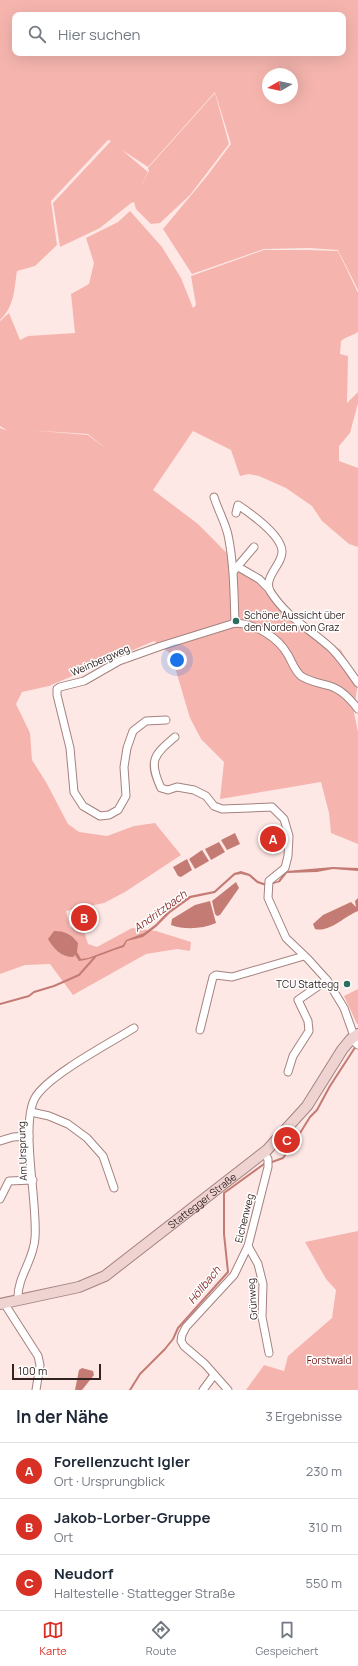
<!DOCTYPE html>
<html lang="de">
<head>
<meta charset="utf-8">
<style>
	:root { --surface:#fff; --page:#f2f2f3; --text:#1f2937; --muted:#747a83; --line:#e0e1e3; --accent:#d93025 }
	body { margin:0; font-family:Manrope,sans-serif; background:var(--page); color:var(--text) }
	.compass { position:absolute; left:262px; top:68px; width:36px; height:36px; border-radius:50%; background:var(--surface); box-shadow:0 4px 16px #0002; rotate:261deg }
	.scale { position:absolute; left:12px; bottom:10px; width:89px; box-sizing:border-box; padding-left:4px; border:2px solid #322423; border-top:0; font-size:11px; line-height:14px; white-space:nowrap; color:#322423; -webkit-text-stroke:3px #fff; paint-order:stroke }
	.you { position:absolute; left:177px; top:660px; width:14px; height:14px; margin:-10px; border:3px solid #fff; border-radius:50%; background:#1a73e8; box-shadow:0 0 0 6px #1a73e833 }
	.badge { display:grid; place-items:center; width:26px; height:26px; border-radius:50%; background:var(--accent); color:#fff; font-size:13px; font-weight:700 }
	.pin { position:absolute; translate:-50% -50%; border:2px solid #fff; box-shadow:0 1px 4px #0006 }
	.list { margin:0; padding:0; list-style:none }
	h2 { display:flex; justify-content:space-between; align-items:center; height:52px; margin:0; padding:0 16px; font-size:17px }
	h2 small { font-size:13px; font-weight:400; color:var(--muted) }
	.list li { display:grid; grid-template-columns:26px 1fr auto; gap:12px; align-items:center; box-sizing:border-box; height:56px; padding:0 16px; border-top:1px solid var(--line) }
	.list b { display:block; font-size:15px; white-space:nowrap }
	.list p { margin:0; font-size:13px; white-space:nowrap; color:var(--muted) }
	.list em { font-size:13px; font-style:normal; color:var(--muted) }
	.icon { flex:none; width:22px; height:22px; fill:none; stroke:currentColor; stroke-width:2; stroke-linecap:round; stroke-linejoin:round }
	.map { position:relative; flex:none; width:358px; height:1390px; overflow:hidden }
	.search { position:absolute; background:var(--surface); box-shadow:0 4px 16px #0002; left:12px; right:12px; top:12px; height:44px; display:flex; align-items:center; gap:10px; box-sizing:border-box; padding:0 14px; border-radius:8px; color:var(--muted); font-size:15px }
	.sheet { height:220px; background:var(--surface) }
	nav { display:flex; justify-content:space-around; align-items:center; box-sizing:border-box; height:56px; border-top:1px solid var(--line); background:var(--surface); font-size:11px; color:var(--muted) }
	nav a { display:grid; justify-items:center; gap:2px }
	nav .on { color:var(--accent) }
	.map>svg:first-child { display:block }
	.green { fill:#f5b5ae; fill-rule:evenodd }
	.water { fill:#c47b74 }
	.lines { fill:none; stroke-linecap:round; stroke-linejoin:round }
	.stream { stroke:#c47b74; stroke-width:2 }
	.minor-casing { stroke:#a4827f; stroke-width:9 }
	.secondary-casing { stroke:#a4827f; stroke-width:12 }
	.minor { stroke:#fff; stroke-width:7 }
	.secondary { stroke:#eed3d1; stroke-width:10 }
	.poi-dot { fill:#2b6d5e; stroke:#fff; stroke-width:1.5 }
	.labels { text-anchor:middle; stroke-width:3; stroke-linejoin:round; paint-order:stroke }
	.poi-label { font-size:10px; fill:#322423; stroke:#fff; text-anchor:start }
	.street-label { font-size:10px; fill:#322423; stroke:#fff }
	.park-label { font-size:10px; fill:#6e1516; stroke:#fff }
	.water-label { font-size:11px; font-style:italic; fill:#882f2c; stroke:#fff }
</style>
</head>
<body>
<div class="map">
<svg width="358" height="1390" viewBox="0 0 358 1390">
	<rect width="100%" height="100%" fill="#fee8e5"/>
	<g class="green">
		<path d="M0 0H358V290L338 250 309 248 264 249 192 274 163 229 207 176 231 144 215 92 148 167 122 150 148 172 139 190 149 171 148 168 215 93 229 144 190 195 160 223 151 224 136 209 134 202 131 203 100 228 60 247 53 203 111 141 108 140 51 201 57 245 35 266 17 271C14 289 15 306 0 320ZM15 15H343V53H15ZM268 74H292V98H268Z"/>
		<path d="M130 211 162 247 181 278 193 308 196 305 191 276 264 250H309L338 251 358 293V332C352 336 347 336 341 341L340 354 348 356 347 403 358 392V403L350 433 339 446V461L358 468V547L349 544 322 521 312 506 286 488 259 476 249 474 240 476 231 450 193 431 153 490 198 524 295 622 341 650 358 680 354 713 358 732V844L331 833 329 813 321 782 220 799 224 762 201 739 190 718 171 654 154 641 49 686 22 692 16 704 30 733 32 760 46 782 68 824 79 832 107 836 134 826 155 823 181 855 125 892 104 903 66 911 70 927 84 931 88 944 97 947 132 928 156 931 191 942 190 951 177 949 146 954 73 995 50 964 25 965 0 974V428L5 430H28L88 435 108 450 88 434 27 430H6L0 426V321L9 313 20 340 28 336 75 333 71 294 89 284 94 263 86 238 118 222Z"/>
		<path d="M358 989V1024H357L344 996Z"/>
		<path d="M358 1231V1390H246L264 1365 284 1371 288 1356 332 1318 336 1290 326 1279 305 1242Z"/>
	</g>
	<g class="water">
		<path d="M235 833 240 844 227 850 221 840Z"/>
		<path d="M219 842 225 852 211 860 205 849Z"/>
		<path d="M202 850 209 861 195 869 189 859Z"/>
		<path d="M187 859 192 870 181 877 178 876 173 867Z"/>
		<path d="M333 867 358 868V871L333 869 317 872 287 873 280 882 266 886 257 883 249 876 241 874 235 875 215 893 191 898 170 913 156 927 143 937 127 941 124 947C109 951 95 959 79 961L75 955 73 957C61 957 54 949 48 939L54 931C65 931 71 934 78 943L77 952 81 959 88 958 123 945 126 940 144 933 156 924 168 911 189 896 214 891 234 873 241 871 250 874 258 881 267 884 278 881 286 871Z"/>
		<path d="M236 882 239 888 220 915 217 916 215 914 212 901Z"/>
		<path d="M358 898V911C345 916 329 933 315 929L313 924 323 915 351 902 356 907 355 901Z"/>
		<path d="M210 901 216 923C202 929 185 930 171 925L172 919 195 905Z"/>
		<path d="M82 1368 93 1371 94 1375 82 1390H75L79 1370Z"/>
	</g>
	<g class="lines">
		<g class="stream">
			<path d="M0 1004 29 996 34 992 54 986 79 975 95 957"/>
			<path d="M272 1162 283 1158 292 1146 310 1117 317 1110 330 1086 356 1046"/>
			<path d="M130 1390 140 1374 165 1349 173 1339 178 1328 228 1272 224 1234V1193L264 1164"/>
		</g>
		<defs>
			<g id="minor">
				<path d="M214 497C218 510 225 522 228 535 234 564 234 594 235 623"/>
				<path d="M236 513 238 505C250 513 281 535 282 551 283 564 263 577 270 591 287 618 309 628 332 649 342 659 350 672 358 683"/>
				<path d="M237 567 254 547"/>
				<path d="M234 571 237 567 240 568 259 579 269 589"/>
				<path d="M166 720 146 721 133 731 127 748 124 767 126 796 118 810 109 815 100 816 83 806 74 792 70 748 57 695V689L60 687 84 681 119 661 161 646 235 623C256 624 278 637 288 655 292 662 295 671 301 676 310 682 320 683 330 686 342 690 350 699 358 709"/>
				<path d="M175 737C154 755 148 760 161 788L168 790 177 787 194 790 206 796 214 806 222 809 272 807 284 819 289 836 288 856 285 868 269 881 268 898 286 938 308 959 327 980 344 1008 354 1036"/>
				<path d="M200 1030 213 977 216 975 232 977 304 956"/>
				<path d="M351 1039 358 1045"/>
				<path d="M288 1072 293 1056 309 1031 308 1021 298 1000 327 980"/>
				<path d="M31 1112 49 1116 68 1124 87 1138 103 1156 114 1188"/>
				<path d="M0 1141 13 1137 29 1136"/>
				<path d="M0 1199 9 1181 33 1180"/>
				<path d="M248 1246 258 1264 263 1284 262 1317 269 1353"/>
				<path d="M18 1299C17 1277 34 1260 35 1238 38 1204 20 1125 35 1098 47 1076 110 1043 134 1028"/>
				<path d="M4 1303 38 1356 40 1365 36 1390"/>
				<path d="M203 1390 214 1375"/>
				<path d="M228 1390 205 1364 184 1346 181 1341 182 1335 186 1327 234 1275 248 1246 268 1167V1159L264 1153"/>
			</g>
			<g id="secondary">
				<path id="s1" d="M0 1304 79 1287 105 1276 267 1150 307 1106 342 1050 351 1039 358 1034"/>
			</g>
		</defs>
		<use href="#minor" class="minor-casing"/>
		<use href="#secondary" class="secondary-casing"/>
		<use href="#minor" class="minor"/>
		<use href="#secondary" class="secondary"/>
	</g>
	<g class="poi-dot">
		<circle cx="236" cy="621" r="4"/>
		<circle cx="347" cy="984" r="4"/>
	</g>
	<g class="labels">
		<g class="poi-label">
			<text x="244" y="619">Schöne Aussicht über<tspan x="244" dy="12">den Norden von Graz</tspan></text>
			<text x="339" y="988" text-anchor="end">TCU Stattegg</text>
		</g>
		<g class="street-label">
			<text transform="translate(100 660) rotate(-24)" y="4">Weinbergweg</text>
			<text transform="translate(22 1151) rotate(-92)" y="4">Am Ursprung</text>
			<text dy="4" stroke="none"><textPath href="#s1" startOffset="232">Stattegger Straße</textPath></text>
			<text transform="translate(244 1218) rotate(-76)" y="4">Eichenweg</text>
			<text transform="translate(252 1299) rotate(-94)" y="4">Grünweg</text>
		</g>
		<g class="park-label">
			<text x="329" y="1364">Forstwald</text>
		</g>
		<g class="water-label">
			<text transform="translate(160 911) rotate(-36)" y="4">Andritzbach</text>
			<text transform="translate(204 1285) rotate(-51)" y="4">Höllbach</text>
		</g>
	</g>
</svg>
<svg class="compass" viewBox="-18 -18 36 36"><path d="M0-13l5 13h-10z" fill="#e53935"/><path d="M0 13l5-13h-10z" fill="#747a83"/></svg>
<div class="scale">100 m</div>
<div class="you"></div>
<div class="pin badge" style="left:273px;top:839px">A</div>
<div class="pin badge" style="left:84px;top:918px">B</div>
<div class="pin badge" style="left:287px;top:1140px">C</div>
<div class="search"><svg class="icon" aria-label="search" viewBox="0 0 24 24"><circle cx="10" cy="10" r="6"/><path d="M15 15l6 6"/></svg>Hier suchen</div>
</div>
<section class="sheet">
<h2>In der Nähe<small>3 Ergebnisse</small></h2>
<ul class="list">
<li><span class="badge">A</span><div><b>Forellenzucht Igler</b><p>Ort · Ursprungblick</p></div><em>230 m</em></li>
<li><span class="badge">B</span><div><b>Jakob-Lorber-Gruppe</b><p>Ort</p></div><em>310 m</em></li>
<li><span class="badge">C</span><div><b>Neudorf</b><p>Haltestelle · Stattegger Straße</p></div><em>550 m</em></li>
</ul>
</section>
<nav>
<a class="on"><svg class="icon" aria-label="map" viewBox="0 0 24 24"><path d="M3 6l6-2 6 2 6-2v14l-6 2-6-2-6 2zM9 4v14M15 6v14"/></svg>Karte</a>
<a><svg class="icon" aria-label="directions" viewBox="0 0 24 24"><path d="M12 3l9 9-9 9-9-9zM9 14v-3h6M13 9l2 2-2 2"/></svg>Route</a>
<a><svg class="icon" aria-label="saved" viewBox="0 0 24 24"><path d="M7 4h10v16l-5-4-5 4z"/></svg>Gespeichert</a>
</nav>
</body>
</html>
